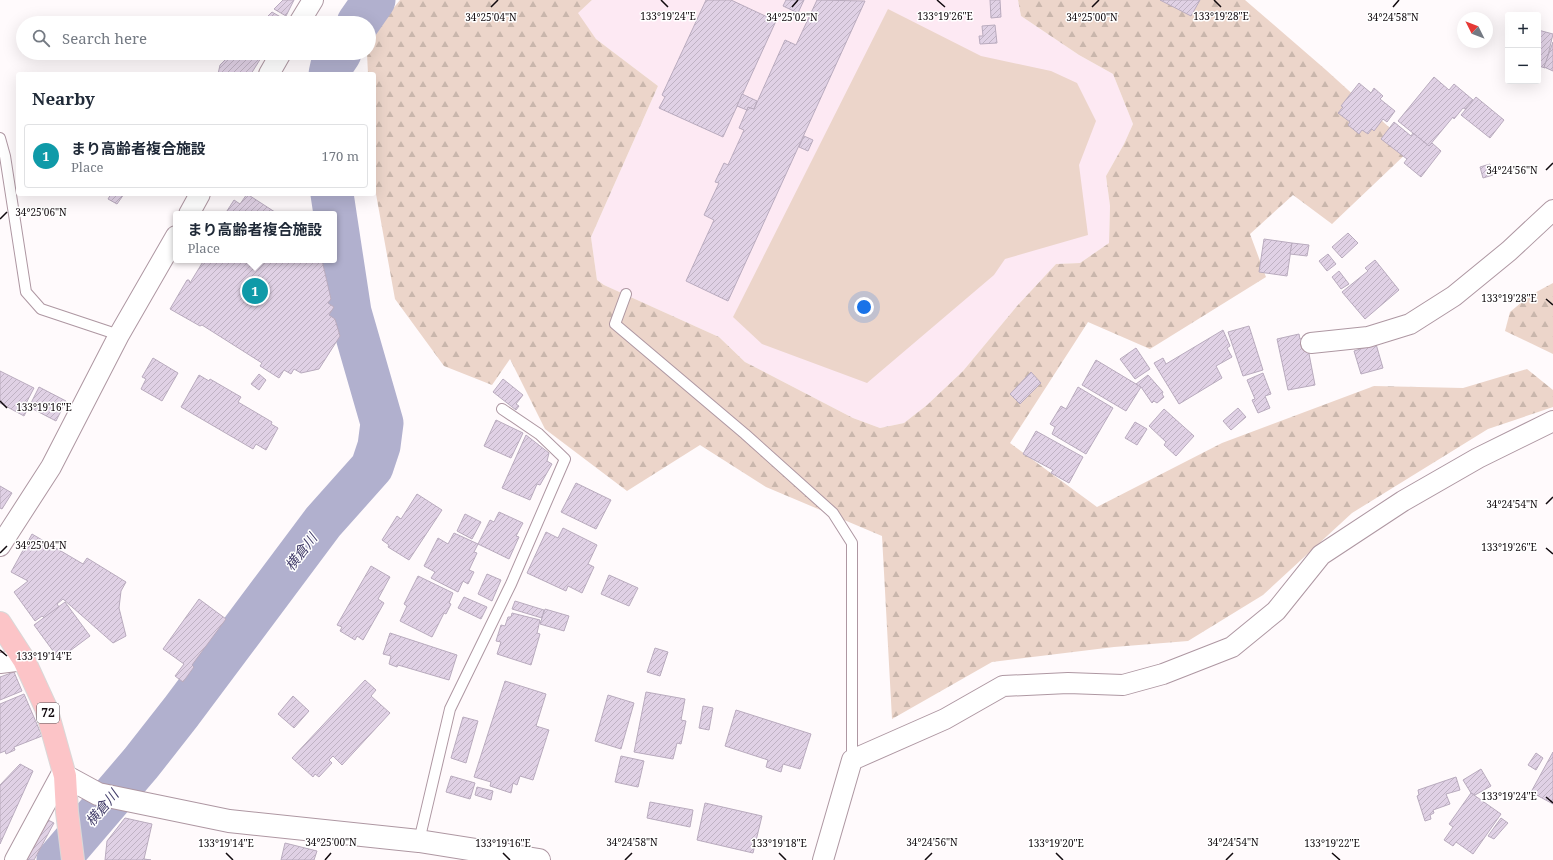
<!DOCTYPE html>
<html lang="en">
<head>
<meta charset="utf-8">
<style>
	:root { --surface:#fff; --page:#f2f2f3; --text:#1f2937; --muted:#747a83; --line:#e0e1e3; --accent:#d93025 }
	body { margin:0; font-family:"Noto Serif","Noto Sans JP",serif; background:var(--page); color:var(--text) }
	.controls { position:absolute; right:12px; top:12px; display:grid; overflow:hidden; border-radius:4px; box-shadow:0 4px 16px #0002 }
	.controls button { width:36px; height:36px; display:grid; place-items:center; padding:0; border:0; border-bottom:1px solid var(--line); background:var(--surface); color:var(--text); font:20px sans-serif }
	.compass { position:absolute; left:1457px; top:12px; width:36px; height:36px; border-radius:50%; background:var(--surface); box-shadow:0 4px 16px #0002; rotate:312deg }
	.you { position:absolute; left:864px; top:307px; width:14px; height:14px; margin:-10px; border:3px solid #fff; border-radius:50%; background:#1a73e8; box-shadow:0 0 0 6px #1a73e833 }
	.badge { display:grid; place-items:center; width:26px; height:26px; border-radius:50%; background:var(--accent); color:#fff; font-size:13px; font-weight:700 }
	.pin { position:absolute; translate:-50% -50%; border:2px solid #fff; box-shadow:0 1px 4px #0006 }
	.popup { position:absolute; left:173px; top:211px; width:164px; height:52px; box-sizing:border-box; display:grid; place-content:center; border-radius:4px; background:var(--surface); filter:drop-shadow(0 1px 3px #0005); font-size:13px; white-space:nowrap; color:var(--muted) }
	.popup b { font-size:15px; color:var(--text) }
	.popup::after { content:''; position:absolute; left:50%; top:100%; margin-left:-8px; border:8px solid transparent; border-top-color:var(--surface) }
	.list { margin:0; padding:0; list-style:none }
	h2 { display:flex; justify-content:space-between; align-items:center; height:52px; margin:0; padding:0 16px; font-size:17px }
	h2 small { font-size:13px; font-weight:400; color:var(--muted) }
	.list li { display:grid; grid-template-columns:26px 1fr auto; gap:12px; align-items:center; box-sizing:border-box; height:64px; margin:0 8px 8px; padding:0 8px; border:1px solid var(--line); border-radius:4px }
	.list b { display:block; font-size:15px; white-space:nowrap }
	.list p { margin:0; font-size:13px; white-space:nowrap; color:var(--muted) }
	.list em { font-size:13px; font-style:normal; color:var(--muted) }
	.icon { flex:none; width:22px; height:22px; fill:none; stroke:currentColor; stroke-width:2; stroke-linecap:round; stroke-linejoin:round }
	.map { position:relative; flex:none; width:1553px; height:860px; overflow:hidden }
	.search { position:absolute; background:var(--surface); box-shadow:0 4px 16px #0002; left:16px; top:16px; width:360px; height:44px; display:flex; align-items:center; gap:10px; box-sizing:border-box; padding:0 14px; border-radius:22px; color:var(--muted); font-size:15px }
	.panel { position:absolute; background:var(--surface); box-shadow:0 4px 16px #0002; left:16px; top:72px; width:360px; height:124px; border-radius:4px }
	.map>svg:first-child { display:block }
	.built { fill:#fde9f3 }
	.forest { fill:url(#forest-firs) }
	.park { fill:#ecd5ca }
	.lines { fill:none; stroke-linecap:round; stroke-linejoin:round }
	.river { stroke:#b1b0ce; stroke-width:43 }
	.building { fill:url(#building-hatch); stroke:#b9abbe }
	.service-casing { stroke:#ae97a2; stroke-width:12 }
	.minor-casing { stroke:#ae97a2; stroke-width:22 }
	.tertiary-casing { stroke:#ae97a2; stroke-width:24 }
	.primary-casing { stroke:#d9d8d8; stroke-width:24 }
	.service { stroke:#fff; stroke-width:10 }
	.minor { stroke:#fff; stroke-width:20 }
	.tertiary { stroke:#fff; stroke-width:22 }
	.primary { stroke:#fcc4c7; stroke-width:22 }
	.ticks { fill:none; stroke:#10090d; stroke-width:1.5 }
	.labels { text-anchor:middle; stroke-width:3; stroke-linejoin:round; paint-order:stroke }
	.shield { fill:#fff; stroke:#585356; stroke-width:1 }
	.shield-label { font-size:12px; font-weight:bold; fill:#10090d }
	.water-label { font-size:14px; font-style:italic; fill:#443f6b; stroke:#fff }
	.ticks-label { font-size:10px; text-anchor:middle; fill:#10090d; stroke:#fff; stroke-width:3; stroke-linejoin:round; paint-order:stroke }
</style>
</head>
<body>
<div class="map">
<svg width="1553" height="860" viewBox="0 0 1553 860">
	<defs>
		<pattern id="forest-firs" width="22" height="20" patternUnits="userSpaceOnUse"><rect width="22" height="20" fill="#ecd5ca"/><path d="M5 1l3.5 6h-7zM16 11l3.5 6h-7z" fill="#c9b6ac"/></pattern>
		<pattern id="building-hatch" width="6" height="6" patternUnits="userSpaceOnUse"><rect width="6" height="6" fill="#e0d1e5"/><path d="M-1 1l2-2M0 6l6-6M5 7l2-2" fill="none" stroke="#bfb2c3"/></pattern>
	</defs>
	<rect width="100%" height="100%" fill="#fffafc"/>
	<path class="built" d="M592 0H1018L1021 16 1079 55 1113 74 1133 124 1124 144 1106 176 1110 206 1109 243 1080 263 1056 264 1017 306 963 371 927 405 904 423 880 428 853 418 745 362 719 337 604 285 597 280 591 237 658 86 596 39 577 13Z"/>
	<g class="forest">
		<path d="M400 0H592L578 13 596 39 658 86 591 237 597 280 604 285 719 337 745 362 853 418 880 428 904 423 927 405 963 371 1017 306 1056 264 1080 263 1109 243 1110 206 1106 176 1124 144 1133 124 1113 74 1079 55 1021 16 1018 0H1245L1326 70 1412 148 1332 224 1293 195 1250 234 1266 277 1150 349 1088 322 1010 443 1097 507 1222 443 1374 386 1463 388 1527 369 1553 390V407L1488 429 1352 513 1263 595 1188 641 1114 647 992 662 892 719 882 536 766 487 700 445 627 491 545 429 510 359 492 385 444 366 395 299 374 183V74H368L367 53H369V38Z"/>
		<path d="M1553 283V354L1505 331 1510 312 1529 296Z"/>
	</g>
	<path class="park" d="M888 9 981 56 1051 71 1077 83 1096 121 1079 165 1088 235 1005 259 994 275 867 383 762 344 733 317Z"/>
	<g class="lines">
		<g class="river">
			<path d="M358 23 374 0"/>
			<path d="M330 74 332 65 340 53"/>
			<path d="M58 860 141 763 181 712 323 522 372 467 379 446 382 423 350 312 332 194"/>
		</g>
	</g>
	<g class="building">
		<path d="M283 0H294L286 16 274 9Z"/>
		<path d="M706 0H731L776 21 723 137 659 108 665 97 662 95Z"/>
		<path d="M786 0H804L798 13 783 6Z"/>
		<path d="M817 0 865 1 728 301 686 281 714 220 704 215 719 183 715 182 724 163 728 165 744 130 739 128 748 107 754 109 785 40 796 45Z"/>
		<path d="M990 0H1000L1001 17 991 18Z"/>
		<path d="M1160 0H1200L1191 16Z"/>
		<path d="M272 12 284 19 282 23H261Z"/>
		<path d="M995 25 997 43 980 44 979 36H983L982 26Z"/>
		<path d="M1538 30 1553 34 1545 68 1539 66 1538 70Z"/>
		<path d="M1553 42V71L1544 67Z"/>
		<path d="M232 53H264L251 74H218L220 65Z"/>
		<path d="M1434 77 1449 90 1454 84 1473 100 1465 109 1463 108 1454 119 1453 117 1429 146 1398 121Z"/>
		<path d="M1359 83 1371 93 1374 88 1383 96 1380 99 1395 111 1387 122 1383 119 1374 131 1372 129 1368 134 1362 130 1359 134 1348 125 1350 122 1338 113 1343 107 1341 106Z"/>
		<path d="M742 94 757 101 754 109 748 107 747 110 737 106Z"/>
		<path d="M1476 97 1504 120 1490 138 1461 115Z"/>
		<path d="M1394 122 1411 136 1413 133 1429 146 1432 143 1441 151 1421 177 1404 163 1407 159 1381 139Z"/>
		<path d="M804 136 813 140 808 151 799 147Z"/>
		<path d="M1490 164 1493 175 1483 178 1480 167Z"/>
		<path d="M111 194H124L117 204 108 199Z"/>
		<path d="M247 194 278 214H225L234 200 240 204Z"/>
		<path d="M1348 233 1358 243 1342 258 1332 247Z"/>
		<path d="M1264 239 1292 243 1287 276 1259 272Z"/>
		<path d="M1292 243 1309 245 1307 256 1290 254Z"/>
		<path d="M1328 254 1336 264 1327 271 1319 261Z"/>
		<path d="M204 260H322L331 299 328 303 334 307 329 315 335 319 340 336 319 369 301 373 294 369 291 374 284 370 279 378 260 366 262 363 202 325 200 326 170 309 187 280H189L190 283Z"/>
		<path d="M1375 260 1399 290 1365 319 1342 292 1368 271 1365 268Z"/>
		<path d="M1339 271 1349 284 1341 289 1332 277Z"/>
		<path d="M1249 326 1263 370 1243 376 1228 332Z"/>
		<path d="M1223 330 1230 346 1227 348 1232 357 1216 366 1222 378 1179 404 1154 363 1163 358 1166 364Z"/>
		<path d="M1299 334 1300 339 1306 338 1315 385 1288 390 1277 339Z"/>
		<path d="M1376 344 1383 368 1361 374 1354 351Z"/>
		<path d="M1136 348 1150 369 1135 379 1120 359Z"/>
		<path d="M153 358 178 373 162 401 141 389 146 379 142 377Z"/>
		<path d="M1096 360 1141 387 1126 411 1082 385Z"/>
		<path d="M0 371 34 388 23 409 27 410 24 416 0 403Z"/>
		<path d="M1031 372 1041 383 1020 404 1010 394Z"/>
		<path d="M1263 373 1271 394 1265 396 1270 408 1258 413 1252 400 1255 399 1247 380Z"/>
		<path d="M259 374 266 380 259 390 251 384Z"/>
		<path d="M199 375 209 381 210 379 241 397 238 402 272 422 271 424 278 428 266 450 256 444 253 449 181 407Z"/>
		<path d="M1148 375 1163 392 1162 394 1164 397 1157 403 1154 401 1152 403 1141 387 1136 384Z"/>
		<path d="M503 379 523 395 516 404 519 406 516 410 493 392Z"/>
		<path d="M39 387 66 401 56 421 29 407Z"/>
		<path d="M1078 387 1113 408 1086 454 1052 434 1055 427 1050 424 1061 406 1066 409Z"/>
		<path d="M1238 408 1246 417 1231 430 1223 421Z"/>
		<path d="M1164 409 1194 436 1176 456 1164 445 1166 442 1149 426Z"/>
		<path d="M496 420 523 433 511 458 484 446Z"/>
		<path d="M1135 422 1147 429 1137 445 1125 438Z"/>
		<path d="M1036 431 1083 457 1069 483 1051 473 1053 470 1023 454Z"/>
		<path d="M526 435 549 453 547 461 552 464 540 485 537 484 530 500 502 488Z"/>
		<path d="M576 483 611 500 596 529 561 512Z"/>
		<path d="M0 486 12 493 2 509 0 508Z"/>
		<path d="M417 494 442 510 409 560 388 547 389 545 382 540 397 516 401 519Z"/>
		<path d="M499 512 523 523 516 536 519 537 509 559 478 544 490 520 494 522Z"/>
		<path d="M465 514 481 522 472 539 457 531Z"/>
		<path d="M563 528 597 545 588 564 594 567 582 593 568 586 566 591 527 573 546 532 558 538Z"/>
		<path d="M454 533 478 544 474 552 477 553 469 570 474 572 468 584 463 581 458 592 431 578 435 572 424 566 438 538 448 544Z"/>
		<path d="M32 534 83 564 87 558 126 582 121 591 119 608 126 636 113 643 63 599 57 604 59 607 44 618 42 616 35 621 14 592 28 581 11 572Z"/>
		<path d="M371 566 390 577 378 599 384 603 363 640 357 636 355 640 340 631 342 627 337 625Z"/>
		<path d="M487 574 501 580 492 601 478 594Z"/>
		<path d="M609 575 638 588 629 606 601 594Z"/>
		<path d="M418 576 453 593 449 603 451 604 446 614 444 613 432 637 400 621 407 606 404 604Z"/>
		<path d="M464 597 487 607 481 619 458 608Z"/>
		<path d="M199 599 226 619 192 665 194 667 183 682 175 676 184 664 163 649Z"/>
		<path d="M515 601 544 610 542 618 512 609Z"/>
		<path d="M65 602 90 636 59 659 34 625Z"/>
		<path d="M545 609 569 616 564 631 540 624Z"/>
		<path d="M512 613 540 620 537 633 540 634 531 665 497 654 501 642 496 641 501 625 505 626 508 617H511Z"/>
		<path d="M390 633 457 655 449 680 398 665 397 667 389 664 391 656 383 654Z"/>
		<path d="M655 648 668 652 660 676 647 672Z"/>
		<path d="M14 672 22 691 0 700V677Z"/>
		<path d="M365 680 376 690 371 696 390 713 342 765 333 756 329 760 332 763 319 777 315 774 313 777 292 758Z"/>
		<path d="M505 681 546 694 536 726 549 730 533 780 520 776 517 785 513 783 511 793 490 786 491 782 474 777Z"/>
		<path d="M646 692 685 699 681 720 686 721 681 744 677 743 673 759 634 752Z"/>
		<path d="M24 694 42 736 14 747 15 750 6 754 5 751 0 753V704Z"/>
		<path d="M608 695 634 703 621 749 595 741Z"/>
		<path d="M293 696 309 711 294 728 278 714Z"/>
		<path d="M703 706 713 708 709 730 699 728Z"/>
		<path d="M736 710 811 734 800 769 783 764 781 772 766 767 768 760 725 746Z"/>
		<path d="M463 717 478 721 466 763 451 758Z"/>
		<path d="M1553 752V804L1531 792Z"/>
		<path d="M1536 753 1543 758 1536 770 1528 765Z"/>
		<path d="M621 756 644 761 638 787 615 782Z"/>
		<path d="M20 764 33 771 0 844V785Z"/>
		<path d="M1481 769 1491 786 1475 795 1471 793 1463 780Z"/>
		<path d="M451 776 475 783 470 799 446 792Z"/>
		<path d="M1456 777 1460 790 1446 794 1450 804 1433 810 1434 813 1430 815 1431 819 1425 821 1417 796 1419 795 1418 790Z"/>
		<path d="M477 787 493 791 491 800 475 795Z"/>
		<path d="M1471 793 1501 814 1473 854 1456 842 1453 846 1444 840 1453 827 1449 824Z"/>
		<path d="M650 802 693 810 690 827 647 818Z"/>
		<path d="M705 803 762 816 753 853 697 840Z"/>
		<path d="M38 815 54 823 34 860H19Z"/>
		<path d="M125 818 152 824 144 859 151 860H105L107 841Z"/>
		<path d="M1501 818 1508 823 1494 839 1488 836Z"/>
		<path d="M285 843 317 851 314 860H281Z"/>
	</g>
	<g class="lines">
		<defs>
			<g id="service">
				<path d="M0 138 5 156 26 292 41 309 119 335"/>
				<path d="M626 294 615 324 745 434 833 513 852 543V760"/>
				<path d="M419 841 450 709 511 584 565 459 539 434 502 409"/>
			</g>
			<g id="minor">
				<path d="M299 23 313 0"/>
				<path d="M269 74 281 53"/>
				<path d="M189 214 200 194"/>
				<path d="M1311 343 1368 337 1410 324 1454 296 1509 251 1553 210"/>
				<path d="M0 546 51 467 119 335 176 236"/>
				<path d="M0 663 24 660"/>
				<path d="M15 860 62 773 65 776"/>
				<path d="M823 860 852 760 945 719 1003 686 1068 683 1123 685 1163 674 1232 647 1276 611 1321 555 1403 501 1478 458 1553 421"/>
			</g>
			<path id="tertiary" d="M65 776 98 794 229 821 419 841 539 860"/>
			<path id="primary" d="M0 623 24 660 46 708 65 776 67 812 73 860"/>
		</defs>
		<use href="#service" class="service-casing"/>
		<use href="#minor" class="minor-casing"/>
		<use href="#tertiary" class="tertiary-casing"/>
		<use href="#primary" class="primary-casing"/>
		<use href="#service" class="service"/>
		<use href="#minor" class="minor"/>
		<use href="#tertiary" class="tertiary"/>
		<use href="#primary" class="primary"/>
	</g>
	<path class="ticks" d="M661 0 668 7M937 0 945 7M1214 0 1221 7M491 7 498 0M792 7 798 0M1092 7 1099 0M1393 7 1399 0M1546 170 1553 163M0 219 7 212M1546 299 1553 305M0 401 7 408M1546 504 1553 497M1546 548 1553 554M0 553 7 546M0 650 7 656M1546 797 1553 803M226 853 233 860M503 853 510 860M779 853 786 860M1056 853 1063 860M1332 853 1340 860M325 860 331 853M625 860 632 853M925 860 932 853M1226 860 1233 853"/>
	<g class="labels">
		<rect class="shield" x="37" y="703" width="22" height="20" rx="3"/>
		<g class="shield-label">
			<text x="48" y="717">72</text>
		</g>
		<g class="water-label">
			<text transform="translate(301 552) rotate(-53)" y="5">横倉川</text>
			<text transform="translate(102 808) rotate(-50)" y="5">横倉川</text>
		</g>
	</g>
	<g class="ticks-label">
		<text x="668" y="20">133°19'24"E</text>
		<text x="945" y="20">133°19'26"E</text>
		<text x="1221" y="20">133°19'28"E</text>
		<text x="491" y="21">34°25'04"N</text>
		<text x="792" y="21">34°25'02"N</text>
		<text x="1092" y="21">34°25'00"N</text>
		<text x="1393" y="21">34°24'58"N</text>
		<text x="1512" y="174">34°24'56"N</text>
		<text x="41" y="216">34°25'06"N</text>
		<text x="1509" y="302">133°19'28"E</text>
		<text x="44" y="411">133°19'16"E</text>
		<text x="1512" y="508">34°24'54"N</text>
		<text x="41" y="549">34°25'04"N</text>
		<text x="1509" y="551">133°19'26"E</text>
		<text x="44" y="660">133°19'14"E</text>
		<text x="1509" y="800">133°19'24"E</text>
		<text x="331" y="846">34°25'00"N</text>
		<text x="632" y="846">34°24'58"N</text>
		<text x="932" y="846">34°24'56"N</text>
		<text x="1233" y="846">34°24'54"N</text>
		<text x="226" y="847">133°19'14"E</text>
		<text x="503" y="847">133°19'16"E</text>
		<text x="779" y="847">133°19'18"E</text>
		<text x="1056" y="847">133°19'20"E</text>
		<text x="1332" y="847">133°19'22"E</text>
	</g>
</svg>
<div class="controls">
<button>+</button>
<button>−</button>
</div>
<svg class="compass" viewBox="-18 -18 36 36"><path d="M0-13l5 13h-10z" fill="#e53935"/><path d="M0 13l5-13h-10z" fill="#747a83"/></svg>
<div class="you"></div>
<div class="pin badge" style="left:255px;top:291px;background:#0f9aa8">1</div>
<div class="popup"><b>まり高齢者複合施設</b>Place</div>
<div class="search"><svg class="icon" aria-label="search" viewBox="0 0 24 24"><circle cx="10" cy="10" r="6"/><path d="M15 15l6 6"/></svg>Search here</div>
<section class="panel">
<h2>Nearby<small></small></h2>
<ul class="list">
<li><span class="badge" style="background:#0f9aa8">1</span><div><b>まり高齢者複合施設</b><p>Place</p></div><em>170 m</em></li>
</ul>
</section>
</div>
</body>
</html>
